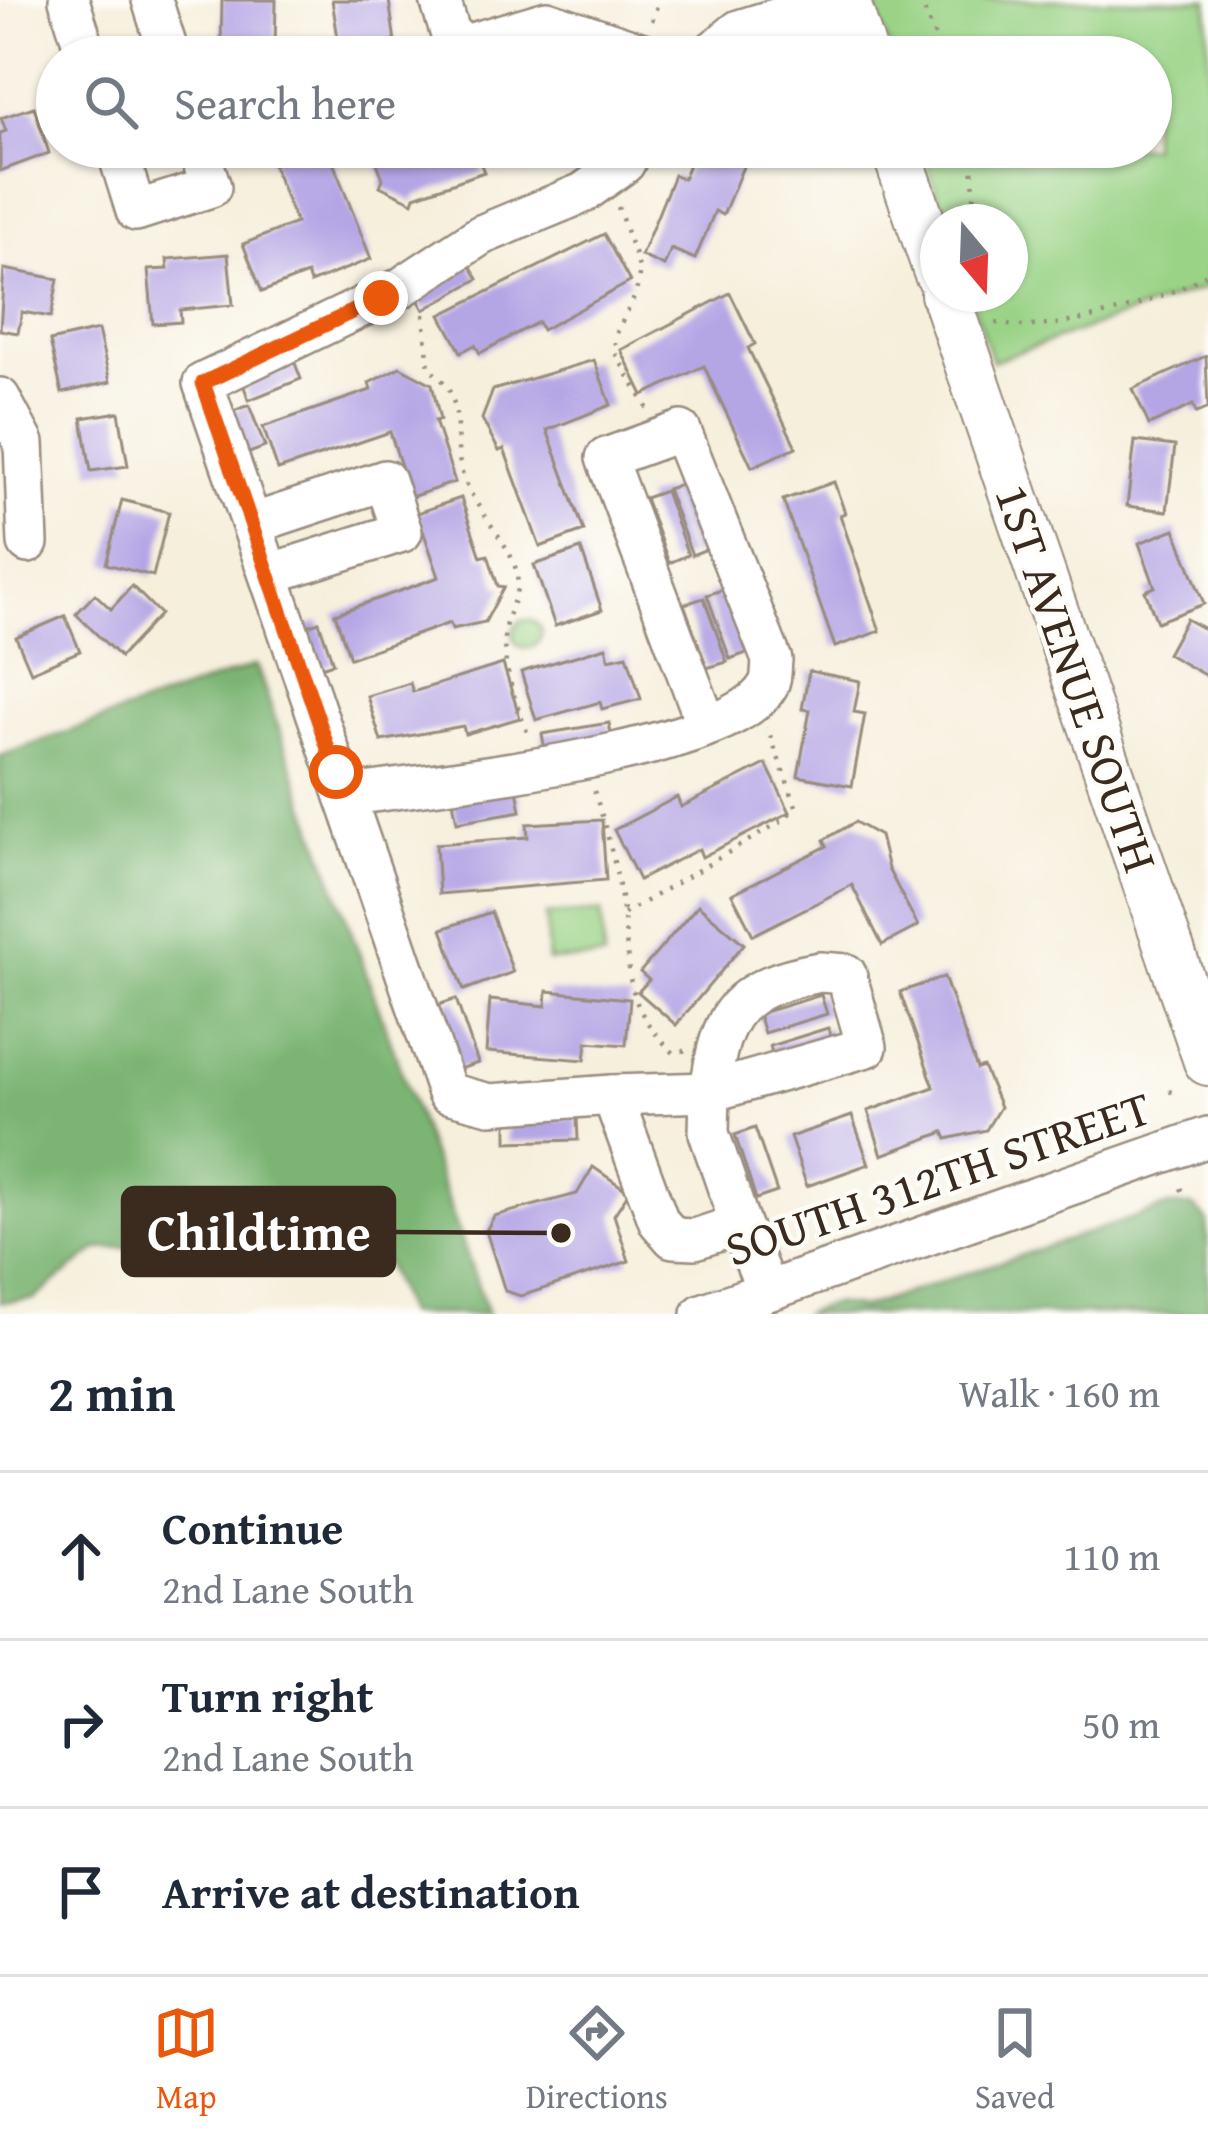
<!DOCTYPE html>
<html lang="en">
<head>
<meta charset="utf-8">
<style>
	:root { --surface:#fff; --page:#f6f6f7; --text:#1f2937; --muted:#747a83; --line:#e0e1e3; --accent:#ea580c }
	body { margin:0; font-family:"Gentium Book Plus",serif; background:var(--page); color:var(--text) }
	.compass { position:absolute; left:920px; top:204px; width:108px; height:108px; border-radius:50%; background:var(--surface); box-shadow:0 3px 9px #0004; rotate:161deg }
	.stop { position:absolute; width:36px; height:36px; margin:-27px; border:9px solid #ea580c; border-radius:50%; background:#fff }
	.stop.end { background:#ea580c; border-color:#fff; box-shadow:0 3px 12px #0008 }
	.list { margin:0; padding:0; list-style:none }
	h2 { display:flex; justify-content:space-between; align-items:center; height:156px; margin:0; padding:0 48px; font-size:51px }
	h2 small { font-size:39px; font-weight:400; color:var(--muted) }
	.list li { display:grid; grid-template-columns:78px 1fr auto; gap:36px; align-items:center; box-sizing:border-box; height:168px; padding:0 48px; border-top:3px solid var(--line) }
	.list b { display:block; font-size:45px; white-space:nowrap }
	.list p { margin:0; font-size:39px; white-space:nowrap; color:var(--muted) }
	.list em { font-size:39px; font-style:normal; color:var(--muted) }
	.icon { flex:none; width:66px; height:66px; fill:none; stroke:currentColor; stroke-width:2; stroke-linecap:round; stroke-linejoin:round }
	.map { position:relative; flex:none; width:1208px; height:1314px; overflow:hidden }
	.search { position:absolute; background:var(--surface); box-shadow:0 3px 9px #0004; left:36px; right:36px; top:36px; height:132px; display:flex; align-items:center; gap:30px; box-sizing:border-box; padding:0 42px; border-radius:66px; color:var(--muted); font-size:45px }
	.sheet { height:660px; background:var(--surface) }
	nav { display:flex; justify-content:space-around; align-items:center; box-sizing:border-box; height:168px; border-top:3px solid var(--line); background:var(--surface); font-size:33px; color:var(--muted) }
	nav a { display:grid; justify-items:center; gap:6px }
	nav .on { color:var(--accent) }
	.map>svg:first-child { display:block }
	.green { fill:#9ad386; stroke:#6a7e52; stroke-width:3 }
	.forest { fill:#7bb573; stroke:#5b7048; stroke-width:3 }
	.building { fill:#b4a5e5 }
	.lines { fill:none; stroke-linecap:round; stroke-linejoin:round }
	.minor-casing { stroke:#988c7d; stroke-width:44 }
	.major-casing { stroke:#988c7d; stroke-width:52 }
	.path { stroke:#988c7d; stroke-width:4.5; stroke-dasharray:3 9; stroke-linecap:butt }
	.minor { stroke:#fff; stroke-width:39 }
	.major { stroke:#fff; stroke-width:48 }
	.route { stroke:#ea580c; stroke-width:15 }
	.labels { text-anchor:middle; stroke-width:9; stroke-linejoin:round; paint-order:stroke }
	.street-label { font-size:48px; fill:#3b2a1e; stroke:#fdfcf7 }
	.leader { fill:none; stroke:#3b2a1e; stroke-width:4.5 }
	.callout-dot { fill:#3b2a1e; stroke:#fdfcf7; stroke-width:4.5 }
	.callout { fill:#3b2a1e; stroke:#3b2a1e; stroke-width:4.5 }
	.callout-label { font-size:51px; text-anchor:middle; font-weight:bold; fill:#fff }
</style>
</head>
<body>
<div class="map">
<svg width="1208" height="1314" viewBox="0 0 1208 1314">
	<rect width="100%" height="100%" fill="#fdfcf7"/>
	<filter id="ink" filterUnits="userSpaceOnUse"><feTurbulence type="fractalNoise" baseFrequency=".00833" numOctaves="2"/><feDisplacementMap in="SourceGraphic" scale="24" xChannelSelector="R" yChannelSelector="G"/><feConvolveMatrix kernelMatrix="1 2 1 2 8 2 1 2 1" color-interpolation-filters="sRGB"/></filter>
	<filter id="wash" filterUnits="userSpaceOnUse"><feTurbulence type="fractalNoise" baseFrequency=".004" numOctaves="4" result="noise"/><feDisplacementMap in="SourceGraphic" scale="48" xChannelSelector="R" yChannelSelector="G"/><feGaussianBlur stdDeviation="2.7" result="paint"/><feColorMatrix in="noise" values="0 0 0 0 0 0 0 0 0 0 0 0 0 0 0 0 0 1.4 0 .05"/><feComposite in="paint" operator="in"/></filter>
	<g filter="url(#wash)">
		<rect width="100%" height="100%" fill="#f6efdc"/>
		<g class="green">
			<path d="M873 0H1208V287L992 361 970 294H1010V222H946L922 147H1151V57H892Z"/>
			<circle cx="527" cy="634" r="14"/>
			<path d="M601 912 604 958 548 961 546 915Z"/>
		</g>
		<g class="forest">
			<path d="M256 665 488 1314H406L379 1247 337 1233 97 1249 34 1299 0 1302V756Z"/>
			<path d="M1169 1206H1192L1207 1220 1208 1314H802L833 1303 862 1308Z"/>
		</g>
		<g id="blocks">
			<g class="building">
				<path d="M222 0H276L275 50 221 48Z"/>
				<path d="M332 0H389L395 42 340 51Z"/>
				<path d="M34 107 49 153 0 171V133L6 131 1 118Z"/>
				<path d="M266 147H327L371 259 310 283 307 274 262 292 243 244 296 223Z"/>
				<path d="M371 147H489L476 152 484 172 415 196 413 202 380 186 383 179Z"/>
				<path d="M696 147H751L723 215 715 211 695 259 671 249 664 266 641 256 674 175 683 179Z"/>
				<path d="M604 234 630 282 542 330 538 322 480 353 475 345 461 352 441 315Z"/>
				<path d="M228 254 233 305 180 310 181 322 153 324 148 270 168 269 167 259Z"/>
				<path d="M467 260 478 279 424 310 413 290Z"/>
				<path d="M4 269 58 279 51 317 22 312 18 333 0 330Z"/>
				<path d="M730 293 755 344 748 348 796 447 752 467 704 366 643 395 621 350Z"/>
				<path d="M98 330 110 382 62 393 50 341Z"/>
				<path d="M1206 356 1208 408 1196 413 1193 405 1149 425 1133 389Z"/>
				<path d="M293 358 301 379 249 400 241 379Z"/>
				<path d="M594 360 611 405 547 430 584 531 540 547 504 449 499 451 482 419 493 390Z"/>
				<path d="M400 367 432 384 440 420 435 421 455 482 411 497 390 432 278 470 263 427 371 390 369 383Z"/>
				<path d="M249 405 265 447 244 455 228 413Z"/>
				<path d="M119 412 128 466 91 471 82 418Z"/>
				<path d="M1135 441 1175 446 1167 511 1127 506Z"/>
				<path d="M687 482 712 547 692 555 667 489Z"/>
				<path d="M834 482 845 513 840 515 880 631 835 647 783 500Z"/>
				<path d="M665 491 688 555 669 563 645 498Z"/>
				<path d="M461 498 481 557 488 555 498 586 504 587 485 622 452 629 450 623 350 658 335 614 439 577 417 513Z"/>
				<path d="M122 500 169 512 153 576 106 564Z"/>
				<path d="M1175 529 1204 604 1157 622 1145 591 1155 587 1139 543Z"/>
				<path d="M581 549 602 610 555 626 534 565Z"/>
				<path d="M132 586 160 614 120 657 76 614 95 594 111 609Z"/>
				<path d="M727 588 749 652 730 659 707 595Z"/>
				<path d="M704 598 727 662 707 668 684 604Z"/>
				<path d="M65 616 80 651 31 672 16 637Z"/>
				<path d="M1186 619 1208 631V677L1167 654Z"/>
				<path d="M319 622 333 663 315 669 301 628Z"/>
				<path d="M606 647 609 659 627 655 641 699 602 709 600 702 536 720 521 672Z"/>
				<path d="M503 664 520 718 465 734 463 726 381 741 367 696 410 683 413 692Z"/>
				<path d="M809 671 860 681 854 712 865 714 852 786 798 776 810 710 802 709Z"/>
				<path d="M609 723 613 745 546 756 542 734Z"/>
				<path d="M766 764 790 812 702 857 699 849 639 880 614 830 677 797 681 807Z"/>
				<path d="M517 789 521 811 457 822 453 801Z"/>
				<path d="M602 820 606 880 439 894 436 844 528 837 527 824Z"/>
				<path d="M855 822 880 836 888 869 918 926 882 945 852 885 753 935 732 894 827 846 824 840Z"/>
				<path d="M698 905 744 944 676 1025 638 992 649 980 640 972Z"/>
				<path d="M491 912 513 972 464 990 442 929Z"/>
				<path d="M944 977 977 1069 983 1067 1000 1107 986 1130 947 1139 944 1132 882 1155 868 1111 934 1087 900 992Z"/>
				<path d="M547 991 630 999 626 1045 587 1042 585 1060 486 1052 490 1000 546 1006Z"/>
				<path d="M821 995 827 1014 764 1033 758 1014Z"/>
				<path d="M456 999 478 1063 453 1071 432 1007Z"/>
				<path d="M828 1028 834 1048 776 1066 770 1046Z"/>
				<path d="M852 1116 869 1164 807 1186 790 1137Z"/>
				<path d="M577 1118 578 1140 507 1142V1120Z"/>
				<path d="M755 1128 777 1192 756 1199 735 1135Z"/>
				<path d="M593 1167 629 1192 614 1215 629 1261 521 1296 505 1291 486 1231 494 1216 577 1194Z"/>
			</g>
		</g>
	</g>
	<g filter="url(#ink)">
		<use href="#blocks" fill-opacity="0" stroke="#988c7d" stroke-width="3"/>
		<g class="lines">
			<defs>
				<g id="minor">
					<path d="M69 0 87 57"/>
					<path d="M152 0 170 57"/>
					<path d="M440 0 455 48 547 21 655 57"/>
					<path d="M753 57 713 51 739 30 837 0"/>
					<path d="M767 57 855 29"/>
					<path d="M116 147 136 211 211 187 198 147"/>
					<path d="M632 147 625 163 583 193 481 235 399 289 203 383 447 1093 490 1104 612 1095 659 1222 673 1238 695 1239 740 1224 767 1291"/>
					<path d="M0 398 24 443 28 543"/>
					<path d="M252 524 385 480 402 532 269 574"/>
					<path d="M345 796C426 783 728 754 767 687 772 680 771 669 772 660L681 431 606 458 707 726"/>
					<path d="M820 972 846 974 867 1047 710 1092C720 1011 738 987 820 972Z"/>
					<path d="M612 1095 710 1092 709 1133 740 1224"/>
					<path d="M702 1314 1208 1137"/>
				</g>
				<g id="major">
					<path d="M845 0 864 57"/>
					<path d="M895 147 938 272"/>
					<path d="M945 294 1208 1061"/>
				</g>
			</defs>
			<use href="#minor" class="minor-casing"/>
			<use href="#major" class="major-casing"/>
			<g class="path">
				<path d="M920 0 943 57"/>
				<path d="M652 21 659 0"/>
				<path d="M971 147 976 222"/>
				<path d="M618 207 640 270 636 294 615 336V353L649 411"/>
				<path d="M424 314 429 369C467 394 452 431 461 469 472 510 512 542 517 575 520 596 508 608 505 628 500 662 517 706 529 737"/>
				<path d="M996 323C1052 336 1160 304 1208 273"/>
				<path d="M594 791C607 829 617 870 623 910 631 975 622 1004 674 1053L687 1050"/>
				<path d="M624 914 785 819 796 806 767 727"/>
				<path d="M1169 1092 1177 1090"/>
				<path d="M1181 1188 1184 1195"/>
			</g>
			<use href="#minor" class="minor"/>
			<use href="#major" class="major"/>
		</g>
	</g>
	<g class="lines" filter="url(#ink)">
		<path class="route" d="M336 772 203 383 381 298"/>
	</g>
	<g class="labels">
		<g class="street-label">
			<text transform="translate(1077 678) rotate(71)" y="17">1ST AVENUE SOUTH</text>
			<text transform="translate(938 1178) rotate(-19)" y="17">SOUTH 312TH STREET</text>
		</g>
	</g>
	<path class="leader" d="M561 1233L394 1232"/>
	<circle class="callout-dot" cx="561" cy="1233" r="12"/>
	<rect class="callout" x="123" y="1188" width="271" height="87" rx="12"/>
	<g class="callout-label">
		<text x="259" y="1250">Childtime</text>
	</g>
</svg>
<svg class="compass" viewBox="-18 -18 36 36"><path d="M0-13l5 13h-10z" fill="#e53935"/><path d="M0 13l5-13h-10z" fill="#747a83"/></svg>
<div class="stop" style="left:336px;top:772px"></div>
<div class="stop end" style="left:381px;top:298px"></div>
<div class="search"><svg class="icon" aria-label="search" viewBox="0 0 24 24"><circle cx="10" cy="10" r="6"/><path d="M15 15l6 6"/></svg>Search here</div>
</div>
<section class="sheet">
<h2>2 min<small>Walk · 160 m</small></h2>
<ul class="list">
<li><svg class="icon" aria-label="ahead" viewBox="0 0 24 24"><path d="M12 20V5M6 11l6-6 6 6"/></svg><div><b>Continue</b><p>2nd Lane South</p></div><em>110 m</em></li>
<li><svg class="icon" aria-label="right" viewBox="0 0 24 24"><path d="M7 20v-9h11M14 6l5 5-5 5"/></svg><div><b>Turn right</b><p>2nd Lane South</p></div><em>50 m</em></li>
<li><svg class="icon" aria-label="arrive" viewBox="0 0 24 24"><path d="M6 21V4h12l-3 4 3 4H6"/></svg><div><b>Arrive at destination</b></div></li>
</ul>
</section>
<nav>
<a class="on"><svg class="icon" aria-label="map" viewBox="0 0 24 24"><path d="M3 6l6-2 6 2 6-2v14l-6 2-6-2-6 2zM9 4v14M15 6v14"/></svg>Map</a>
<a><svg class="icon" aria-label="directions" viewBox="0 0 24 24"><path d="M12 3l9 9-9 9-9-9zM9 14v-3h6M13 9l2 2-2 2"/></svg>Directions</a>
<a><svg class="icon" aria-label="saved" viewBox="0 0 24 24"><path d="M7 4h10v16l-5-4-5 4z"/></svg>Saved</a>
</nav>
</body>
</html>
